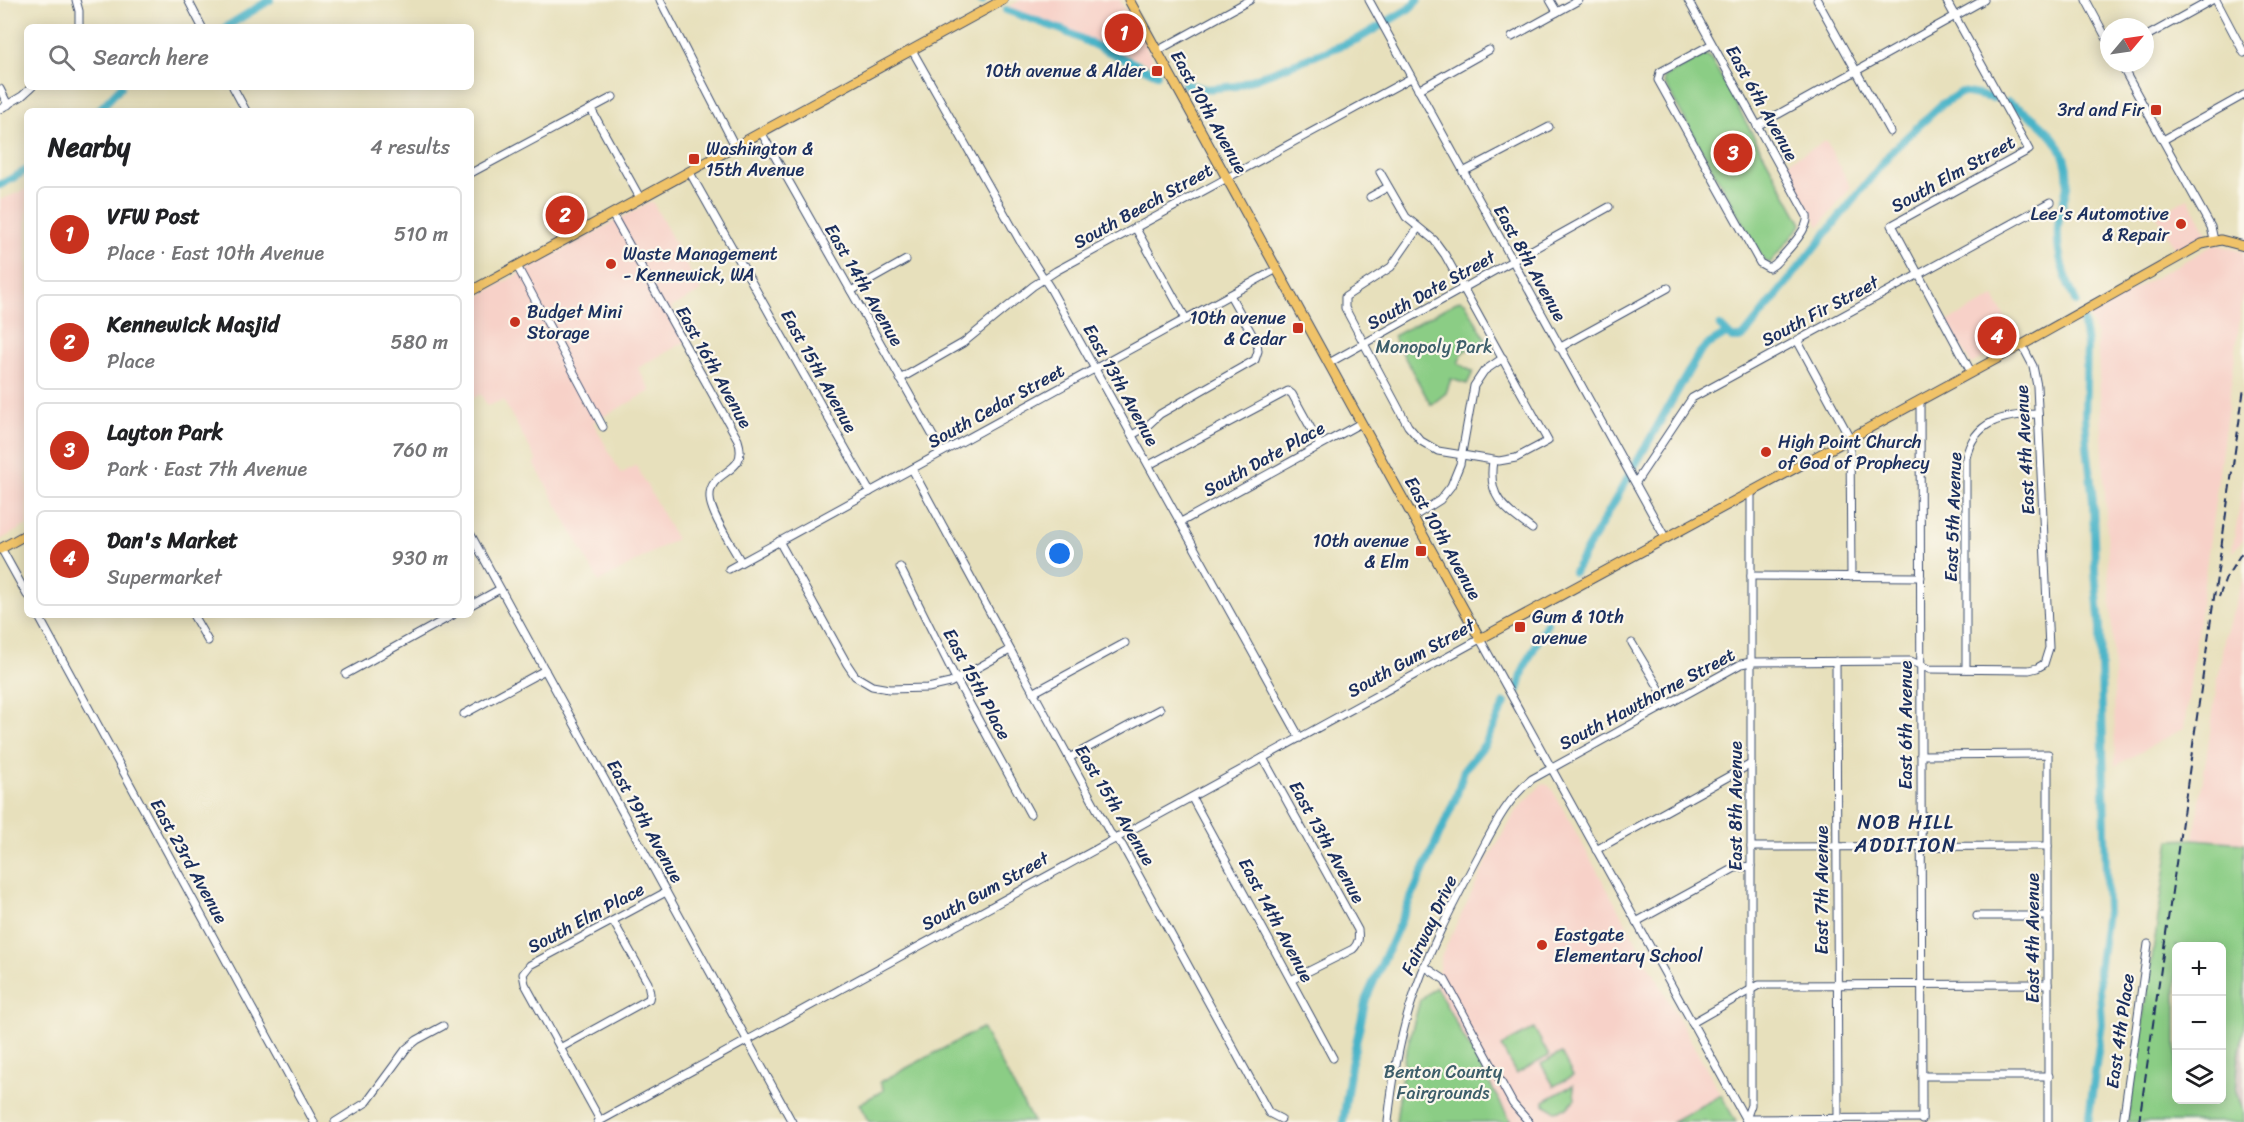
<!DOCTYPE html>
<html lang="en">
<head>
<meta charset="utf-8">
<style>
	:root { --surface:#fff; --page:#f6f6f6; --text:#202124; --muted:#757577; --line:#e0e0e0; --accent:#c8321e }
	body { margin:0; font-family:Sriracha,sans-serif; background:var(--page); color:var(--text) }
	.controls { position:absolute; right:18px; bottom:18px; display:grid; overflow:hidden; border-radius:9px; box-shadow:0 3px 15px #0003 }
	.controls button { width:54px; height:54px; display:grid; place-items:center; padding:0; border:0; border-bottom:2px solid var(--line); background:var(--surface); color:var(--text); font:30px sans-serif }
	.compass { position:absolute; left:2100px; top:18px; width:54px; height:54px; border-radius:50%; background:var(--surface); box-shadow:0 3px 15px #0003; rotate:61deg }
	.you { position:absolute; left:1060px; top:554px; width:21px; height:21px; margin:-15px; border:4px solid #fff; border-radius:50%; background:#1a73e8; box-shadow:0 0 0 9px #1a73e833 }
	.badge { display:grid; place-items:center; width:39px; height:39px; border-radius:50%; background:var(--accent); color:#fff; font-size:20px; font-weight:700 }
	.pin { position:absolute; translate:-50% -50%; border:3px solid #fff; box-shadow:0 2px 6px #0006 }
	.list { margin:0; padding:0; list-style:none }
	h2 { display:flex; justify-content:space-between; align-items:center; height:78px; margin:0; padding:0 24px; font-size:26px }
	h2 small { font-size:20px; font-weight:400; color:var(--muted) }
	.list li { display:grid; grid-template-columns:39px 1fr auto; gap:18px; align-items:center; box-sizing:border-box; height:96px; margin:0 12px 12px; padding:0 12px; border:2px solid var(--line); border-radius:9px }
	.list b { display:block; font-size:22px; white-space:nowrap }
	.list p { margin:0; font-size:20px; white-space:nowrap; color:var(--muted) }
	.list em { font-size:20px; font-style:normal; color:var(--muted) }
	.icon { flex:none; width:33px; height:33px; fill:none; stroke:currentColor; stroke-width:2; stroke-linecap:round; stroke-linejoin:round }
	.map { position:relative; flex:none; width:2244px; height:1122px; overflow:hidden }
	.search { position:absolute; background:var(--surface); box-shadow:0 3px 15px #0003; left:24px; top:24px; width:450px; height:66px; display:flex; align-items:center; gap:15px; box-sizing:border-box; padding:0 21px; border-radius:9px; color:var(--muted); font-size:22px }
	.panel { position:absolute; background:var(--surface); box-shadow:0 3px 15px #0003; left:24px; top:108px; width:450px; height:510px; border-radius:9px }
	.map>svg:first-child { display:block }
	.built { fill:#f7d1c8 }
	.industrial { fill:#d2bfc0 }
	.green { fill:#8bcd85; stroke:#537e72; stroke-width:1.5; fill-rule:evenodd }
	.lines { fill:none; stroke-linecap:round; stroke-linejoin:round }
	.canal { stroke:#4ab4c8; stroke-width:8 }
	.minor-casing { stroke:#3a4a6c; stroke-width:9 }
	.major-casing { stroke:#3a4a6c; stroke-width:11 }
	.minor { stroke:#fff; stroke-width:7 }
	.major { stroke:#f0c369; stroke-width:9 }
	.rail { stroke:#1b2f5e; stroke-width:2; stroke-dasharray:9 4.5; stroke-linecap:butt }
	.poi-dot { fill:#c8321e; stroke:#fbf7ec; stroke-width:2 }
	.labels { text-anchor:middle; stroke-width:4.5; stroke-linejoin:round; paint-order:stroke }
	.poi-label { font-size:18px; fill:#1b2f5e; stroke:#fbf7ec; text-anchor:start }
	.street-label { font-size:18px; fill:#1b2f5e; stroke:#fbf7ec }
	.park-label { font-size:18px; fill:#3d5e6a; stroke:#fbf7ec }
	.neighbourhood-label { font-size:20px; letter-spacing:1.5px; fill:#1b2f5e; stroke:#fbf7ec }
</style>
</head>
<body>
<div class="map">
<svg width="2244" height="1122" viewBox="0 0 2244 1122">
	<rect width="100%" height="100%" fill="#fbf7ec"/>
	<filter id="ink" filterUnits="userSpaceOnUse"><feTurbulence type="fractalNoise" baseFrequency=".0167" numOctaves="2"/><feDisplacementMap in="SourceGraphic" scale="12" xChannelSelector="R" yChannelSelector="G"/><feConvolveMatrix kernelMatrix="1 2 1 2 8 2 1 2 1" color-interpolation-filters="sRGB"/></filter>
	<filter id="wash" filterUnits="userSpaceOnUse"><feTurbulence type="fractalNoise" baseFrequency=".008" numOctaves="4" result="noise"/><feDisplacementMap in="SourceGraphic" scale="24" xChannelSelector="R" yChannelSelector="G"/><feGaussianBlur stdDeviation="1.35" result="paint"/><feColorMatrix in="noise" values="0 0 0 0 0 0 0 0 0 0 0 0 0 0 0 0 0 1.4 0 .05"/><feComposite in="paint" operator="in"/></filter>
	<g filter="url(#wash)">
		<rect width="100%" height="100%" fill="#e7e0bc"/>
		<g class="built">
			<path d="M1021 0H1120L1158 68 1008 6Z"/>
			<path d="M1826 141 1851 187 1819 227 1785 163Z"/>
			<path d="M27 189V525L0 540V200Z"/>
			<path d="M2188 198 2206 231 2205 234 2175 250 2157 216Z"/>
			<path d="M652 201 701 291 671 308 688 340 638 368 651 391 593 422 621 474 636 465 676 539 599 582 534 463 537 461 503 400 487 406 481 394 471 399V300Z"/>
			<path d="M2215 244 2244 252V290L2184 728 2115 766 2114 672 2097 336 2088 315Z"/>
			<path d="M1994 297 2017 340 1971 364 1947 322Z"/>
			<path d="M2244 477V539L2232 552Z"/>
			<path d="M2244 577V843L2194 839 2224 639Z"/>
			<path d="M1542 784 1548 785 1552 789 1721 1095 1671 1122H1511L1436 986 1441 957 1487 861 1516 811Z"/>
		</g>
		<path class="industrial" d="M2244 1027V1111L2236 1093 2238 1063Z"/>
		<g class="green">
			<path d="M1705 55 1710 57 1802 224 1770 263 1764 261 1664 82V77Z"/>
			<path d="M1460 300 1465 302 1486 340 1464 351 1458 363 1473 372 1467 384 1451 379 1446 393 1431 405 1393 336Z"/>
			<path d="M2194 839 2244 843V1027L2238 1063 2236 1093 2244 1111V1122H2127L2170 840ZM2176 946H2222V1100H2176Z"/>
			<path d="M1436 987 1511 1122H1396L1404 1060 1420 1000Z"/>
			<path d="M982 1028 1033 1122H869L859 1104 884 1090 880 1082Z"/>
			<path d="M1534 1028 1549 1056 1516 1074 1501 1046Z"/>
			<path d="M1561 1053 1573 1076 1554 1086 1541 1064Z"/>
			<path d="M1573 1085 1575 1099 1567 1108 1555 1111 1544 1104V1101Z"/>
			<path d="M1721 1095 1736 1122H1671Z"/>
		</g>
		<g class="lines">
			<g class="canal">
				<path d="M980 0 982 1"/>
				<path d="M1006 10 1062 30 1157 74"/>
				<path d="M226 27 270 0"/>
				<path d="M1185 84 1206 89 1236 86 1358 39 1410 8 1418 0"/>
				<path d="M2008 102C2040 119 2072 146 2067 186 2065 200 2059 213 2058 227 2056 254 2065 278 2076 302"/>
				<path d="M98 111 121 87"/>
				<path d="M0 185 27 170"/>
				<path d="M2083 320 2087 344 2085 415 2087 445 2093 501 2095 572 2100 628 2107 912 2099 971 2102 1024 2088 1122"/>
				<path d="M1720 326 1732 338H1739L1744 336 1893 150 1942 104 1962 92 1993 98"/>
				<path d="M1574 572 1698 355 1706 346 1726 334"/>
				<path d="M1518 690 1524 668 1547 623"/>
				<path d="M1343 1122 1351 1065 1366 999 1456 797 1464 770 1485 744 1505 703"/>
			</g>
		</g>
	</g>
	<g filter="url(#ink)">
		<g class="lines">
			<defs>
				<g id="minor">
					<path d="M76 0 79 11V27"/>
					<path d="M188 0 202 27"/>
					<path d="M660 0 735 146"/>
					<path d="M1369 0 1666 539"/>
					<path d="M1550 0 1557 12"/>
					<path d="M1688 0C1727 72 1767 144 1807 216 1810 229 1784 254 1775 264L1769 268 1760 263 1658 80 1660 72 1712 44"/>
					<path d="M1817 0 1890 132"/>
					<path d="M1946 0 2029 150 1892 225 1971 372"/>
					<path d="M2086 0 2109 43"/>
					<path d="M2216 0 2244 53"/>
					<path d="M1512 37 1579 0"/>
					<path d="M2145 37 2212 0"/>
					<path d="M912 50 1020 241 1050 288 1300 738"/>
					<path d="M1157 51 1250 0"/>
					<path d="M2120 63 2211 227 2214 240"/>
					<path d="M233 87 246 111"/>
					<path d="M0 89 8 105"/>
					<path d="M1418 90 1489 50"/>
					<path d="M0 109 22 96 32 87"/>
					<path d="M591 109 640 198"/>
					<path d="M1757 126 1984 0"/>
					<path d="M761 132 942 452"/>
					<path d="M2163 140 2244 95"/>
					<path d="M689 171 870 492"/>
					<path d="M1380 172 1406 217 1434 240 1445 255 1548 441 1516 458 1499 461 1438 451 1421 441 1408 426 1345 308V297L1391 267 1418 228"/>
					<path d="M1463 172 1549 127"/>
					<path d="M471 173 613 97"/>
					<path d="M1370 197 1388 187"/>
					<path d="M612 214 738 440C750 476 708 468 710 498 710 513 733 547 741 562"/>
					<path d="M1135 227 1186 319"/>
					<path d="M517 266 603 427"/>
					<path d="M851 291 906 260"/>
					<path d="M1797 340 1850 438 1851 577"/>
					<path d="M1559 348 1668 288"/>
					<path d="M1329 363 1609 207"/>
					<path d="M900 379 963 343 1033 286 1056 271 1411 78"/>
					<path d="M1920 400 1922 1120"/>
					<path d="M1132 435 1146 427 1160 414 1255 360 1258 351 1257 343 1230 295"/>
					<path d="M1493 461C1487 498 1505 509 1532 529"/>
					<path d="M1149 465 1288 391 1292 394 1320 445"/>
					<path d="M912 469 1110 833 1122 845 1269 1113 1281 1119"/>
					<path d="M1636 482 1692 398 2051 202"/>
					<path d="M1751 493V1105L1746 1119 1922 1118"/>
					<path d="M1413 517 1440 500 1451 486 1460 464 1474 386 1484 371 1503 358"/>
					<path d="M1181 522 1361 423"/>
					<path d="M471 535 792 1122"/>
					<path d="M779 541 847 664 855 676 872 686 889 689 928 688 950 683 1010 650"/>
					<path d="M1 548 27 595"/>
					<path d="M900 567 956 679 1030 814"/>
					<path d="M729 569 1277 269"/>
					<path d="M1751 576 1921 577"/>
					<path d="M471 605 500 589"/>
					<path d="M38 615 314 1122"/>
					<path d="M193 615 208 641"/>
					<path d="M1632 643 1668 703"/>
					<path d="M1836 661 1838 1119"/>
					<path d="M1966 669V458C1974 420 2004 415 2038 414"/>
					<path d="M346 674 453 615"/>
					<path d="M1033 693 1125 643"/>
					<path d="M464 714 545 670"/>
					<path d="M1921 755 2048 754V1122"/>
					<path d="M1069 758 1160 709"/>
					<path d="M1263 758 1358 930C1359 938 1359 943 1353 949L1291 980"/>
					<path d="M1192 798 1333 1058"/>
					<path d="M1751 847 2048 846"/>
					<path d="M1596 850 1751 764"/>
					<path d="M1977 916H2048"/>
					<path d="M1636 922 1735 868 1751 866"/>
					<path d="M1424 966 1445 980 1513 1104 1529 1122"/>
					<path d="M1692 1023 1759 985 2048 984"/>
					<path d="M560 1048 649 999 650 994 648 983 613 921"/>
					<path d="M1922 1076H2049"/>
					<path d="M600 1120 525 984 523 974 530 965 666 892"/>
					<path d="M335 1122 367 1102 406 1049 417 1040 443 1026"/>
					<path d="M598 1122 1480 639 1747 1122"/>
					<path d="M1388 1122C1392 1084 1398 1047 1409 1010 1425 957 1452 906 1478 857 1493 829 1506 800 1532 779L1741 664 1751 662 1911 661 1929 669 2029 670 2037 668 2044 664 2049 648 2037 386 2033 366 2022 345"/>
					<path d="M2123 1122 2148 944"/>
				</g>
				<g id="major">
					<path d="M1129 0 1480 639 2022 345 2202 244 2221 240 2244 246"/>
					<path d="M471 291 1003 0"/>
					<path d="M0 549 27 534"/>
				</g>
			</defs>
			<use href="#minor" class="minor-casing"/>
			<use href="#major" class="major-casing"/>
			<use href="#minor" class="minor"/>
			<use href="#major" class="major"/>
			<g class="rail">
				<path d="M2219 597 2226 578 2244 549"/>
				<path d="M2139 1122 2244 388"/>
			</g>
		</g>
	</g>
	<g class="poi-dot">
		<rect x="1151" y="65" width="12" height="12" rx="3"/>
		<rect x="2150" y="104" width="12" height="12" rx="3"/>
		<rect x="688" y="153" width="12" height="12" rx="3"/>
		<circle cx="2181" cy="224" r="6"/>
		<circle cx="611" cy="264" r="6"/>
		<circle cx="515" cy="322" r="6"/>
		<rect x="1292" y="322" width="12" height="12" rx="3"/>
		<circle cx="1766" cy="452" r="6"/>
		<rect x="1415" y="545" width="12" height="12" rx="3"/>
		<rect x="1514" y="621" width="12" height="12" rx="3"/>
		<circle cx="1542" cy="945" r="6"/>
	</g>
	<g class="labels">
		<g class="poi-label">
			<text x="1145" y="77" text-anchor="end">10th avenue &amp; Alder</text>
			<text x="2144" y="116" text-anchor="end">3rd and Fir</text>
			<text x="706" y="155">Washington &amp;<tspan x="706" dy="21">15th Avenue</tspan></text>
			<text x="2169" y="220" text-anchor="end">Lee's Automotive<tspan x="2169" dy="21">&amp; Repair</tspan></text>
			<text x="623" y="260">Waste Management<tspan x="623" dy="21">- Kennewick, WA</tspan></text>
			<text x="527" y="318">Budget Mini<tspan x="527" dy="21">Storage</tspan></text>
			<text x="1286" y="324" text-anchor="end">10th avenue<tspan x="1286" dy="21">&amp; Cedar</tspan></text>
			<text x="1778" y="448">High Point Church<tspan x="1778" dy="21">of God of Prophecy</tspan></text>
			<text x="1409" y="547" text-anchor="end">10th avenue<tspan x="1409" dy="21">&amp; Elm</tspan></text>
			<text x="1532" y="623">Gum &amp; 10th<tspan x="1532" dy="21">avenue</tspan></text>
			<text x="1554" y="941">Eastgate<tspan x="1554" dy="21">Elementary School</tspan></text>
		</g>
		<g class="street-label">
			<text transform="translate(1762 103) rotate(61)" y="6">East 6th Avenue</text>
			<text transform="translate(1209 112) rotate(61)" y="6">East 10th Avenue</text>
			<text transform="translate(1953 174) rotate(-29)" y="6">South Elm Street</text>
			<text transform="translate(1143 206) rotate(-29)" y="6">South Beech Street</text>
			<text transform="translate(1530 263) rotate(61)" y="6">East 8th Avenue</text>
			<text transform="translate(864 285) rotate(60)" y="6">East 14th Avenue</text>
			<text transform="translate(1431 290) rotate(-29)" y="6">South Date Street</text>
			<text transform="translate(1820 311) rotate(-28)" y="6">South Fir Street</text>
			<text transform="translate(714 367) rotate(61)" y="6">East 16th Avenue</text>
			<text transform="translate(819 371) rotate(61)" y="6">East 15th Avenue</text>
			<text transform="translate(1121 385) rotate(61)" y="6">East 13th Avenue</text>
			<text transform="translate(996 406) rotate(-29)" y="6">South Cedar Street</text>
			<text transform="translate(2025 450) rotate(-93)" y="6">East 4th Avenue</text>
			<text transform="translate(1264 459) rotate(-29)" y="6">South Date Place</text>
			<text transform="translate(1953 517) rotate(-88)" y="6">East 5th Avenue</text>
			<text transform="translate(1443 538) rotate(61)" y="6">East 10th Avenue</text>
			<text transform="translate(1411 658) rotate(-29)" y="6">South Gum Street</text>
			<text transform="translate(977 684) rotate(62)" y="6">East 15th Place</text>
			<text transform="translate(1647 699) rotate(-28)" y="6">South Hawthorne Street</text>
			<text transform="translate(1906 725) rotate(-90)" y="6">East 6th Avenue</text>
			<text transform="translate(1115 805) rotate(59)" y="6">East 15th Avenue</text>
			<text transform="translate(1736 806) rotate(-90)" y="6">East 8th Avenue</text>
			<text transform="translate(645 821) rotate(61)" y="6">East 19th Avenue</text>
			<text transform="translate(1327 842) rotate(61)" y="6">East 13th Avenue</text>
			<text transform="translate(189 861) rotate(61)" y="6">East 23rd Avenue</text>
			<text transform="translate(1822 890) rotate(-90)" y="6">East 7th Avenue</text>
			<text transform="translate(985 891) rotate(-29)" y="6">South Gum Street</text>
			<text transform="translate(586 918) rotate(-28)" y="6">South Elm Place</text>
			<text transform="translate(1276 920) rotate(62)" y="6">East 14th Avenue</text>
			<text transform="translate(1429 925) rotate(-65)" y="6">Fairway Drive</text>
			<text transform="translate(2033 938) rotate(-90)" y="6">East 4th Avenue</text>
			<text transform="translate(2120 1031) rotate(-82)" y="6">East 4th Place</text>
		</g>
		<g class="park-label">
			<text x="1434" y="353">Monopoly Park</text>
			<text x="1443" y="1078">Benton County<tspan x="1443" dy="21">Fairgrounds</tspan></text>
		</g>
		<g class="neighbourhood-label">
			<text x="1906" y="829">NOB HILL<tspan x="1906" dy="23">ADDITION</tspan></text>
		</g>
	</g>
</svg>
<div class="controls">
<button>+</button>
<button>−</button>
<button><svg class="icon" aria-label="layers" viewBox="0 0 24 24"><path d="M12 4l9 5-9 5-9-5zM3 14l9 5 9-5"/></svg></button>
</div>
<svg class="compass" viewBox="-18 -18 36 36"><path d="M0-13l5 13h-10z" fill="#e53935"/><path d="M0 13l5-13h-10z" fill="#757577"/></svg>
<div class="you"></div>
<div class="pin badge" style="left:1124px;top:33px">1</div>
<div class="pin badge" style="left:565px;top:215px">2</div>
<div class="pin badge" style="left:1733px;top:153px">3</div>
<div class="pin badge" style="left:1997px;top:336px">4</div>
<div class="search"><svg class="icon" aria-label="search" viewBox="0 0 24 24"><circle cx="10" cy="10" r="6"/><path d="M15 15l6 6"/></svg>Search here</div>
<section class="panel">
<h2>Nearby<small>4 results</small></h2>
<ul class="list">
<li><span class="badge">1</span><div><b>VFW Post</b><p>Place · East 10th Avenue</p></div><em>510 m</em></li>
<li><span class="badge">2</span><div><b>Kennewick Masjid</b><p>Place</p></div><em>580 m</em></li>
<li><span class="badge">3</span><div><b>Layton Park</b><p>Park · East 7th Avenue</p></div><em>760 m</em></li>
<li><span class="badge">4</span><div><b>Dan's Market</b><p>Supermarket</p></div><em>930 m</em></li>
</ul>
</section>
</div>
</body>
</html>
